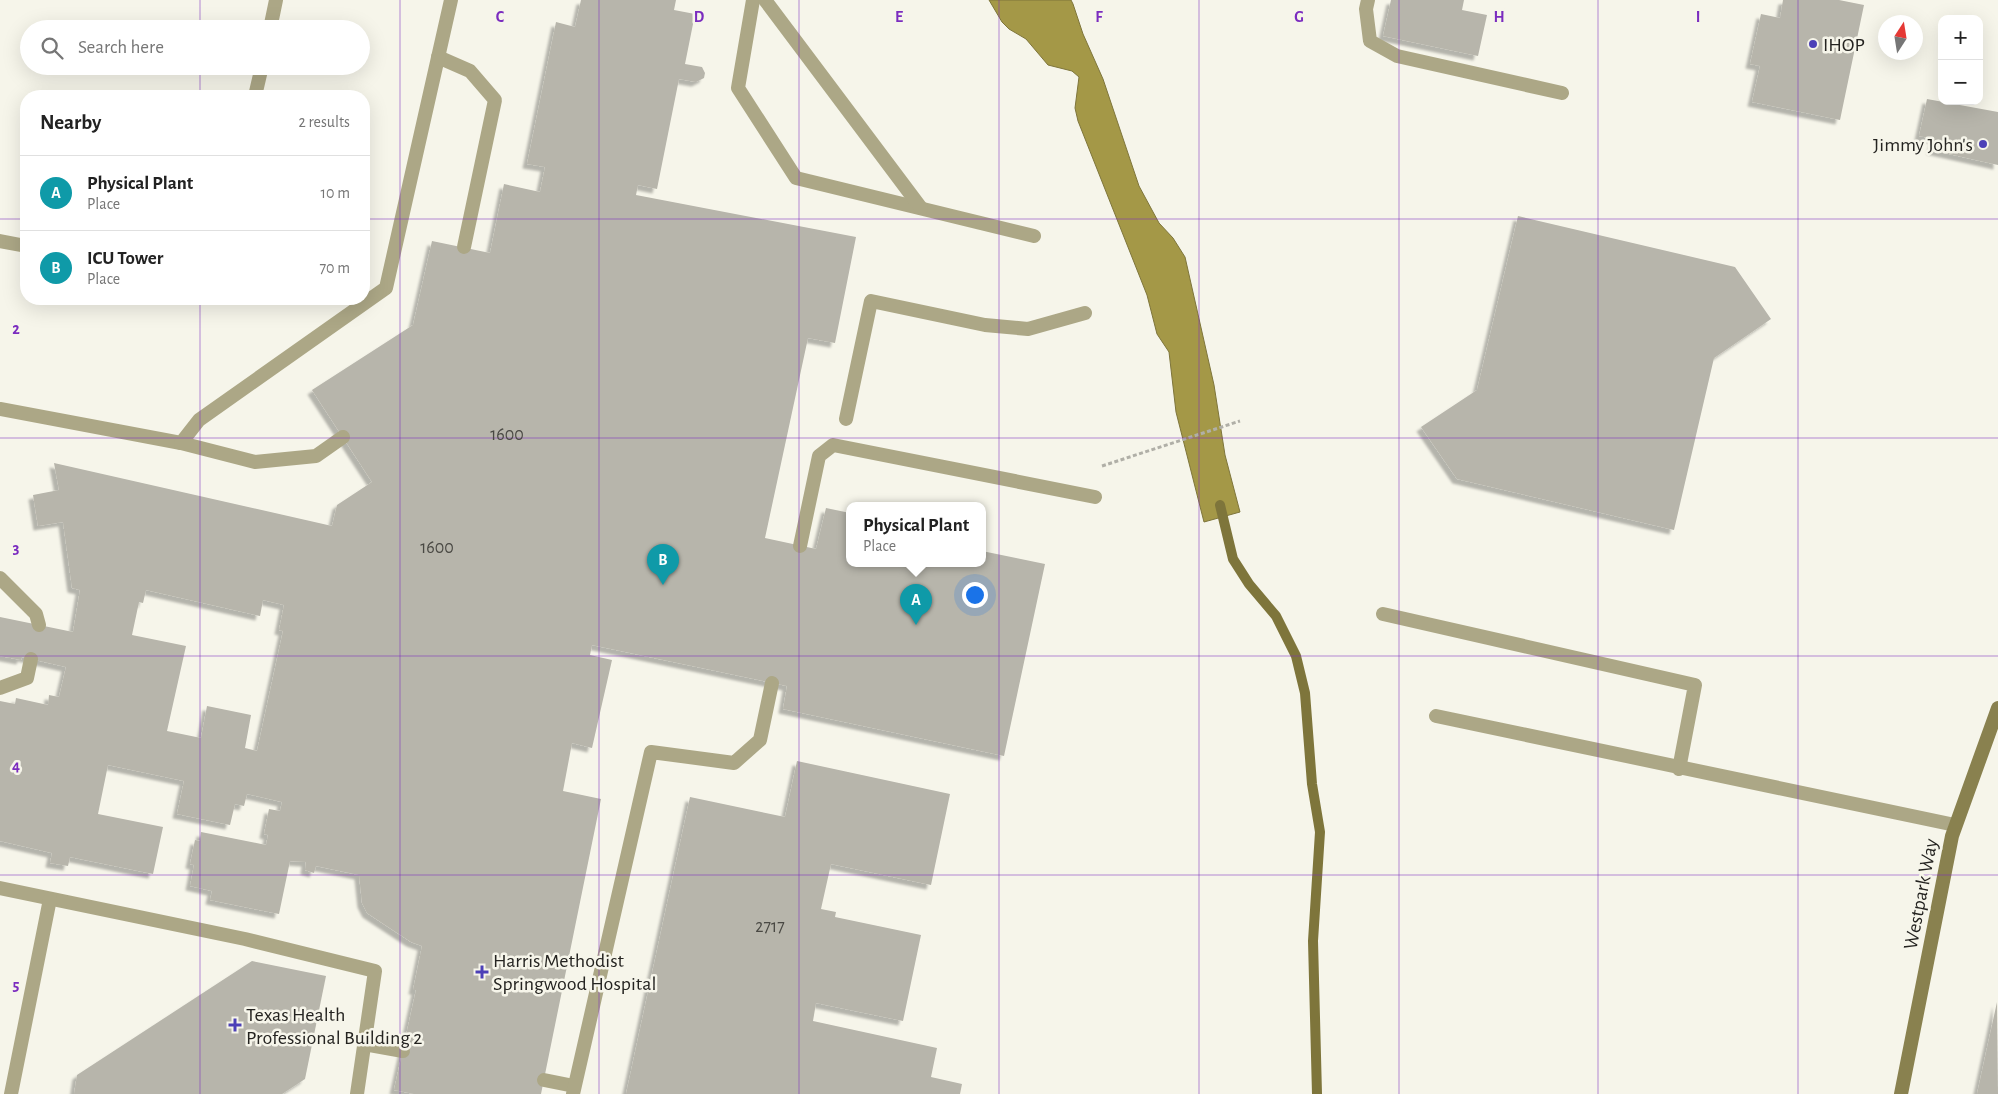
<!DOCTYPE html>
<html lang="en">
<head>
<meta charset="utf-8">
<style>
	:root { --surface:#fff; --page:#f6f6f6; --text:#222; --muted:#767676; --line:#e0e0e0; --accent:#4c40b7 }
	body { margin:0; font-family:"Alegreya Sans",sans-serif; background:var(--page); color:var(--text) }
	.controls { position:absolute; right:15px; top:15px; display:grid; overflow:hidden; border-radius:10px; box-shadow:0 5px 20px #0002 }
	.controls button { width:45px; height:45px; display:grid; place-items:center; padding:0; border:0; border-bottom:1px solid var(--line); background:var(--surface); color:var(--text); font:25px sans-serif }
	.compass { position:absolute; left:1878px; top:15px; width:45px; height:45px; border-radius:50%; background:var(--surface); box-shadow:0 5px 20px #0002; rotate:12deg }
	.you { position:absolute; left:974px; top:594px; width:18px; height:18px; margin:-12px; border:4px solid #fff; border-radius:50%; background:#1a73e8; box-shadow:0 0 0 8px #1a73e833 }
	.badge { display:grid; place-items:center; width:32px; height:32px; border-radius:50%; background:var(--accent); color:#fff; font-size:16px; font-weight:700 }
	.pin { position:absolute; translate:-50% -41px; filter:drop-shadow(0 1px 2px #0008) }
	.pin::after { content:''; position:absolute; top:26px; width:18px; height:15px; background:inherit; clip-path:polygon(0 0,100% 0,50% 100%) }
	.popup { position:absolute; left:846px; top:502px; width:140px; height:65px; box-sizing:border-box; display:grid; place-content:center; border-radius:10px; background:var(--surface); filter:drop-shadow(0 1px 4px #0005); font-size:16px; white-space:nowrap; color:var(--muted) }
	.popup b { font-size:19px; color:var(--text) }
	.popup::after { content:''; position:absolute; left:50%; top:100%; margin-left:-10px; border:10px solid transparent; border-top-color:var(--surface) }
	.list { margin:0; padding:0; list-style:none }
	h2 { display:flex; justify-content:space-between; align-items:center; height:65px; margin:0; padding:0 20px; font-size:21px }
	h2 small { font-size:16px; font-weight:400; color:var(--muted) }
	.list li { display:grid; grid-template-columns:32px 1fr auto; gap:15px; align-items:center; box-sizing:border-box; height:75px; padding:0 20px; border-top:1px solid var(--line) }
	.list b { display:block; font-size:19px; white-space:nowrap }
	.list p { margin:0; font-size:16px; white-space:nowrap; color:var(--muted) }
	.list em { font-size:16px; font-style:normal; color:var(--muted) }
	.icon { flex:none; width:28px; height:28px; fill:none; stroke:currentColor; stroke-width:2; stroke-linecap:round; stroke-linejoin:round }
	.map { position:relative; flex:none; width:1998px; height:1094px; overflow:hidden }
	.search { position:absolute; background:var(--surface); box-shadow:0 5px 20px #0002; left:20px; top:20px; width:350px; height:55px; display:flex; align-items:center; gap:12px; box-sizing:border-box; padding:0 18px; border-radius:28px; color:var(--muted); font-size:19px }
	.panel { position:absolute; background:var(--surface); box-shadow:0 5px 20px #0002; left:20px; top:90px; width:350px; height:215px; border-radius:20px }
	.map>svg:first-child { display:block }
	.water { fill:#a49847; stroke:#7e753b }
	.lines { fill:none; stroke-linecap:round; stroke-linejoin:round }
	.stream { stroke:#7e753b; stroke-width:10 }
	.building { fill:#b7b5ab; fill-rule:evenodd; filter:url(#shadow) }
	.path { stroke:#b0afa7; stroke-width:3; stroke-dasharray:4 2.5; stroke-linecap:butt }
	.service { stroke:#aca786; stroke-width:14 }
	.secondary { stroke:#89814f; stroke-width:14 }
	.grid { fill:none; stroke:#7b2cbf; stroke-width:1; stroke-opacity:0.55 }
	.poi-dot { fill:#4c40b7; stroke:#f6f5ea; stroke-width:2 }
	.labels { text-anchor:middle; stroke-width:5; stroke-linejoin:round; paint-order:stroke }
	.number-label { font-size:18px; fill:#494843 }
	.poi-label { font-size:20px; fill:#242320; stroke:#f6f5ea; text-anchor:start }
	.street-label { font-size:20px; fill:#242320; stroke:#f6f5ea }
	.grid-label { font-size:16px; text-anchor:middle; font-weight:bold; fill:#7b2cbf; stroke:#f6f5ea; stroke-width:5; stroke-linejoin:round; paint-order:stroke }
</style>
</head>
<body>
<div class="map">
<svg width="1998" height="1094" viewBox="0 0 1998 1094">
	<defs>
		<filter id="shadow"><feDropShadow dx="-4.5" dy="4.5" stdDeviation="1" flood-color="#0004"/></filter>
	</defs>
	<rect width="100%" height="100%" fill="#f6f5ea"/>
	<path class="water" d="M989 0H1071L1073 4 1083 34 1103 79 1139 186 1159 223 1173 238 1185 257 1214 385 1225 455 1240 512 1204 522 1176 412 1169 352 1157 334 1147 295 1078 121 1075 108 1079 77 1072 71 1048 65 1026 39 1009 29 1002 22Z"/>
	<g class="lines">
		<path class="stream" d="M1220 505 1233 559 1249 584 1276 616 1296 656 1305 693 1312 784 1320 832 1313 941 1317 1094"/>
	</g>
	<g class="building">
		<path d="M581 0H676L674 10 695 14 685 64 702 67 705 73 704 78 696 82 679 79 657 189 638 185 636 195 856 237 835 343 808 338 765 538 816 549 826 508 850 513V564H982V551L1045 564 1004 756 783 709 787 686 592 645 590 655 612 660 592 748 572 743 563 791 601 799 541 1094H414L394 1090 416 990H413L422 946 411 942 367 913 362 903 359 875 316 866 314 873 305 870 306 862 290 861 279 914 210 900 212 891 190 886 194 865 190 864 195 840 200 841 201 832 266 845 268 835 264 834 269 809 280 811 282 802 247 794 244 806 235 804 230 825 177 814 184 781 108 765 98 814 163 827 153 874 70 857 68 866 50 863 52 853 0 841V701L15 704 16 698 48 705 49 695 59 697 66 667 22 657 21 660 0 656V617L73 632 80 590 72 588 63 522 38 526 33 495 59 490 54 463 332 526 337 505 372 482 312 390 413 325 432 241 490 253 504 184 540 192 545 167 527 164 556 22 575 27ZM146 590 260 616 263 600 284 605 279 630 283 631 257 751 245 748 251 715 207 706 201 738 167 731 186 646 132 635 139 602 143 603Z"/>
		<path d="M1391 0H1464L1462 10 1487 15 1478 56 1383 36Z"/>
		<path d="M1783 0H1839L1864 5 1840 120 1752 102 1760 66 1750 64 1761 14 1780 18Z"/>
		<path d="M1927 99 1998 112V165L1931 150 1934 139 1919 136Z"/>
		<path d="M1518 216 1735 267 1771 319 1714 358 1674 530 1457 479 1421 427 1477 390Z"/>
		<path d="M797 761 950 794 931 885 831 864 821 909 836 912 835 917 921 935 903 1021 816 1003 813 1021 937 1048 931 1077 962 1084 960 1094H626L690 797 785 817Z"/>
		<path d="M252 961 326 976 305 1079 282 1094H74L77 1075Z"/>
		<path d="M1997 1002 1998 1094H1977Z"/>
	</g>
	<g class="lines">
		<path class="path" d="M1102 466 1240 421"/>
		<g class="service">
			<path d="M753 0 738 88 796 178 1034 236"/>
			<path d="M765 0 921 208"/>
			<path d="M1368 0 1366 9 1370 41 1397 56 1562 93"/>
			<path d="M270 29 276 0"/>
			<path d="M438 57 470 71 495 100 464 247"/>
			<path d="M255 96 262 66"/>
			<path d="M0 241 26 246"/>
			<path d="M0 409 181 443 199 420 386 288 451 0"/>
			<path d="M846 419 871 301 985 325 1028 329 1085 313"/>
			<path d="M181 443 255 462 316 456 343 437"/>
			<path d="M800 546 819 456 833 445 1095 497"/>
			<path d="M0 578 36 614 39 625"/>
			<path d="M1383 614 1695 685 1679 769"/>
			<path d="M0 688 27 678 31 659"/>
			<path d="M1436 716 1955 825"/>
			<path d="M0 888 245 939 375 971 357 1094"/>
			<path d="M364 1044 403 1051"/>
			<path d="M544 1080 574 1086"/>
			<path d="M11 1094 50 899"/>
			<path d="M573 1094 651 752 734 763 760 740 772 683"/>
		</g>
		<path class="secondary" d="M1901 1094 1952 836 1998 708"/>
	</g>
	<path class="grid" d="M200 0V29M400 0V1094M599 0V1094M799 0V1094M999 0V1094M1199 0V1094M1399 0V1094M1598 0V1094M1798 0V1094M200 66V96M0 219H26M364 219H1998M200 299V1094M0 438H1998M0 656H1998M0 875H1998"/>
	<g class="poi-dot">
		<circle cx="1813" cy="44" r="5"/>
		<circle cx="1983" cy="144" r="5"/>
		<path d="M479.5 964.5h5v5h5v5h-5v5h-5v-5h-5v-5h5z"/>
		<path d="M232.5 1017.5h5v5h5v5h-5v5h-5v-5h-5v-5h5z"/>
	</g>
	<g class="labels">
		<g class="number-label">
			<text x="507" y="440">1600</text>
			<text x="437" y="553">1600</text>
			<text x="770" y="932">2717</text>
		</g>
		<g class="poi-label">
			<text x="1823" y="51">IHOP</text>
			<text x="1973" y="151" text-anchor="end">Jimmy John's</text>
			<text x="493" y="967">Harris Methodist<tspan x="493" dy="23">Springwood Hospital</tspan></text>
			<text x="246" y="1021">Texas Health<tspan x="246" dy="23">Professional Building 2</tspan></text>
		</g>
		<g class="street-label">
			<text transform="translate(1920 894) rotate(-79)" y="7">Westpark Way</text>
		</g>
	</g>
	<g class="grid-label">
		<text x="500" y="22">C</text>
		<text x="699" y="22">D</text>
		<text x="899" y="22">E</text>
		<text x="1099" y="22">F</text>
		<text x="1299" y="22">G</text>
		<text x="1499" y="22">H</text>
		<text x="1698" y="22">I</text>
		<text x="16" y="334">2</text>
		<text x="16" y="553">3</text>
		<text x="16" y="771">4</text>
		<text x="16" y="990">5</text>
	</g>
</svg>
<div class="controls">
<button>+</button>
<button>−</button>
</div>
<svg class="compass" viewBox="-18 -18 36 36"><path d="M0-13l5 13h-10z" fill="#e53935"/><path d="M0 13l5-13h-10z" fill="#767676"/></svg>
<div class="you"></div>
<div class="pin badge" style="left:916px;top:625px;background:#0f9aa8">A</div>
<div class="popup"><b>Physical Plant</b>Place</div>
<div class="pin badge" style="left:663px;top:585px;background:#0f9aa8">B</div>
<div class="search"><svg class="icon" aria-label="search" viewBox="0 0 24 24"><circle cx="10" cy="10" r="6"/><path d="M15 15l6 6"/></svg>Search here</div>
<section class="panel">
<h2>Nearby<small>2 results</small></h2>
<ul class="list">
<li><span class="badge" style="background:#0f9aa8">A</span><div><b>Physical Plant</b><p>Place</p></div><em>10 m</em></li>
<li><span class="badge" style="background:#0f9aa8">B</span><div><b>ICU Tower</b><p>Place</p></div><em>70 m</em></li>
</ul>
</section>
</div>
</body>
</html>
